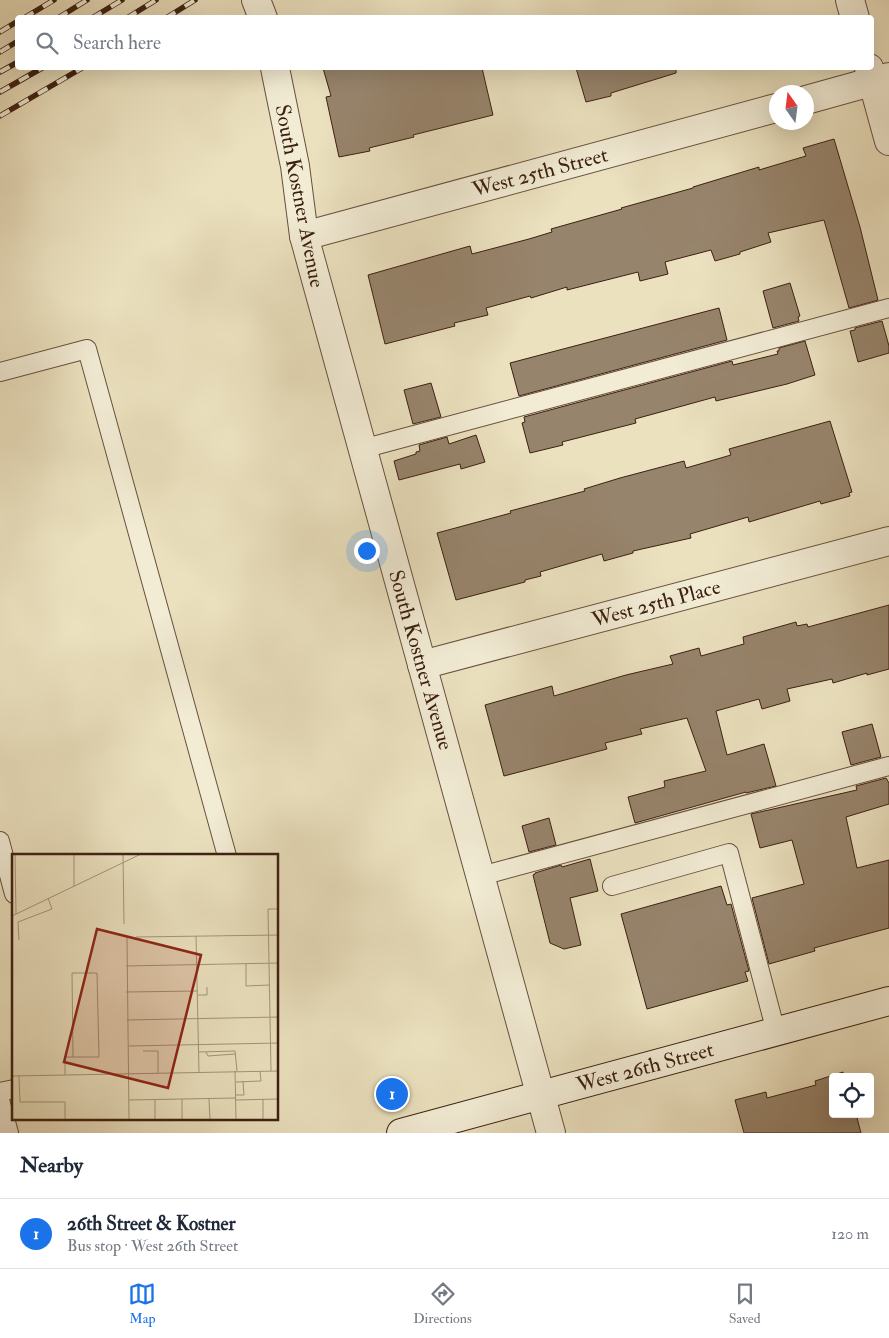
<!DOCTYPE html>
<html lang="en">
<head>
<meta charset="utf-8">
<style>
	:root { --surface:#fff; --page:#f2f2f3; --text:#1f2937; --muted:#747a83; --line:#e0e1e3; --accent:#1a73e8 }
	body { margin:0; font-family:"IM FELL Double Pica",serif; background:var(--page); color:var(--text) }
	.controls { position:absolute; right:15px; bottom:15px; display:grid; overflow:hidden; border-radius:5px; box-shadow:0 5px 20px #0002 }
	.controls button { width:45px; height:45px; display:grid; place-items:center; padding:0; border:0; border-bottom:1px solid var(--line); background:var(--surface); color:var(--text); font:25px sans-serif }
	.compass { position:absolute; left:769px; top:85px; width:45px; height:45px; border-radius:50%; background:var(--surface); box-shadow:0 5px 20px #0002; rotate:346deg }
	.you { position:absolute; left:366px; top:550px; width:18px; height:18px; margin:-12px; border:4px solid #fff; border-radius:50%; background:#1a73e8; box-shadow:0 0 0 8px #1a73e833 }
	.badge { display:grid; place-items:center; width:32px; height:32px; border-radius:50%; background:var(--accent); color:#fff; font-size:16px; font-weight:700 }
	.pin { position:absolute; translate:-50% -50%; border:2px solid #fff; box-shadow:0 1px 5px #0006 }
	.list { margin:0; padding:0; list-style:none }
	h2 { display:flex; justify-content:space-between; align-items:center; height:65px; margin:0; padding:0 20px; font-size:21px }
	h2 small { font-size:16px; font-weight:400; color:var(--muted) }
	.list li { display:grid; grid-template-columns:32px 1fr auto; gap:15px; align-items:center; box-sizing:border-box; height:70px; padding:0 20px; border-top:1px solid var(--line) }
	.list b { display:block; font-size:19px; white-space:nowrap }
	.list p { margin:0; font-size:16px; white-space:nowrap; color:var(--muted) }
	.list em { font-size:16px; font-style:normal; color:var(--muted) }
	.icon { flex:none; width:28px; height:28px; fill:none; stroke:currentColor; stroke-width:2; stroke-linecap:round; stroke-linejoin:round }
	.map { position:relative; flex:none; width:889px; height:1133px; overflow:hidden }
	.search { position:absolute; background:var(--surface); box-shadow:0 5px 20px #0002; left:15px; right:15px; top:15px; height:55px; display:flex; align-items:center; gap:12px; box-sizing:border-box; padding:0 18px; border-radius:5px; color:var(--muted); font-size:19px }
	.sheet { height:135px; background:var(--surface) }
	nav { display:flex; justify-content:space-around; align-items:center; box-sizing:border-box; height:70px; border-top:1px solid var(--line); background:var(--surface); font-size:14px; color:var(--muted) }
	nav a { display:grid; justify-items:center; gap:2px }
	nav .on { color:var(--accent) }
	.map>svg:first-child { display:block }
	.building { fill:#97846c; stroke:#3c2012 }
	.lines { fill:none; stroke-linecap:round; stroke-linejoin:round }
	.service-casing { stroke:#68503d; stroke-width:20 }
	.minor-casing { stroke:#68503d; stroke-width:30 }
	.tertiary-casing { stroke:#68503d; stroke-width:30 }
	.secondary-casing { stroke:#3c2012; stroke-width:30 }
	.service { stroke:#f2ecd5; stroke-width:18 }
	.minor { stroke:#f2ecd5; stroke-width:28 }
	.tertiary { stroke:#f2ecd5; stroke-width:28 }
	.secondary { stroke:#f2ecd5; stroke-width:28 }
	.rail-casing { stroke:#3c2012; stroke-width:5.5 }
	.rail { stroke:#f2ecd5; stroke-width:4; stroke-dasharray:11; stroke-linecap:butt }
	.labels { text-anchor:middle; stroke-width:4.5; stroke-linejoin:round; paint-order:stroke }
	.street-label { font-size:21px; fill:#3c2012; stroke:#f2ecd5 }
	.inset-road { fill:none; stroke:#a5947a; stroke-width:1 }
	.view { fill:#8f2418; fill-opacity:0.15; stroke:#8f2418; stroke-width:2.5 }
	.inset-edge { fill:none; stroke:#3c2012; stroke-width:2.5 }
</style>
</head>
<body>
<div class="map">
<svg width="889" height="1133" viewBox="0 0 889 1133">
	<rect width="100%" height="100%" fill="#ebe1bf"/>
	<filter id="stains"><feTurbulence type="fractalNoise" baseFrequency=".004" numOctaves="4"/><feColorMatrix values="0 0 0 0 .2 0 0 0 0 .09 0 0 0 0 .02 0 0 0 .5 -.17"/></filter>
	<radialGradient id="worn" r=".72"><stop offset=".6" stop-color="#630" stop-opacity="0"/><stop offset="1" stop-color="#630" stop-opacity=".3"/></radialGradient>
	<g class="building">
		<path d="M323 68H482L493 115 413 135 414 137 369 148 370 151 339 157 326 97 331 96Z"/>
		<path d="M576 68H676V73L611 93V96L586 102Z"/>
		<path d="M834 139 860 227 878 300 875 301 849 308 824 220 768 233 771 242 740 252V254L715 261 711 250 665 262 668 274 640 281 638 272 567 290V287L531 298 530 296 486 308 488 315 454 323 455 326 385 344 368 275 470 246 472 254 529 239 552 232 551 229 622 209 621 208 693 188V187L759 167V170L806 156 803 148Z"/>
		<path d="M790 283 800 316 798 317 799 321 773 328 763 291Z"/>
		<path d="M719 308 727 340 519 396 510 363Z"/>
		<path d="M882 321 889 346V353L858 362 850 331 855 330V328Z"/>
		<path d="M805 341 815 375 787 384 716 401 715 397 635 419 636 423 562 442 563 445 530 453 522 423 525 422 524 417 732 361 733 365 778 354 777 351H779V348Z"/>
		<path d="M431 383 441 417 413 424 404 390Z"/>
		<path d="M830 421 852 492 849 493 850 496 821 504 820 501 749 522 748 517 690 534 691 538 633 551V553L604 561 602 554 540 572 541 576 525 580V582L456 600 437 533 511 513 510 511 585 491 584 489 620 478 684 461 686 468 731 455 729 449Z"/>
		<path d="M476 435 485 462 461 469 460 464 399 480 394 461 416 454V452L420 451 419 445 447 437 449 444Z"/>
		<path d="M889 605V669L867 675V673L833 683 832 679 787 689 790 701 762 709 759 699 716 711 727 755 764 744 776 786 746 793V792L635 823 628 797 665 787 664 781 706 771 687 718 640 729 642 734 605 743 607 749 504 776 485 705 552 686 554 696 626 675 673 664 670 656 699 648 701 656 744 644 743 637 796 622 797 626 807 624 808 627Z"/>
		<path d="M872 724 881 757 851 765 842 732Z"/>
		<path d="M886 778 889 783V804L846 817 857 868 889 860V928L814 948 815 951 769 964 752 898 804 884 792 840 760 848 751 814 857 790 856 786Z"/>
		<path d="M549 818 556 845 529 852 522 826Z"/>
		<path d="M590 859 598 891 570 898 581 945 564 949 550 943 533 875 535 874V873L561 865 562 867Z"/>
		<path d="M721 886 727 905 731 904 749 971 745 972 748 981 647 1009 621 914Z"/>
		<path d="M843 1072 844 1077H833V1114H856L861 1133H744L735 1100 766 1092 767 1098 816 1085 815 1081Z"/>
	</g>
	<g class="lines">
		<defs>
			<g id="service">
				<path d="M0 372 87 349 227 856"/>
				<path d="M362 449 889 308"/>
				<path d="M0 841 14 894"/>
				<path d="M481 876 889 766"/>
				<path d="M612 886 729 853 776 1032"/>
				<path d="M0 1092 14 1089"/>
				<path d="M0 1100 9 1133"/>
			</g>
			<g id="minor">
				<path d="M850 0 855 18"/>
				<path d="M869 68 889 141"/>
				<path d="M806 100 889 77"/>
				<path d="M304 236 776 108"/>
				<path d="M422 665 889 541"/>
			</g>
			<g id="tertiary">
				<path d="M256 0 263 18"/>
				<path d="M275 68 295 166 304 236 551 1133"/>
			</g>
			<path id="secondary" d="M401 1133 889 1001"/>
		</defs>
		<use href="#service" class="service-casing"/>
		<use href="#minor" class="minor-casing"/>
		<use href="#tertiary" class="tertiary-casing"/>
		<use href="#secondary" class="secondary-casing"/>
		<use href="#service" class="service"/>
		<use href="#minor" class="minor"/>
		<use href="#tertiary" class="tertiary"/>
		<use href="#secondary" class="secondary"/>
		<defs>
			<g id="rail">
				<path d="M24 18 54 0"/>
				<path d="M58 18 87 0"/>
				<path d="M92 18 122 0"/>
				<path d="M127 18 156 0"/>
				<path d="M166 18 195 0"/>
				<path d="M0 32 18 21"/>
				<path d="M0 52 18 41"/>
				<path d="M0 72 18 62"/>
				<path d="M0 92 42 68"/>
				<path d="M0 116 82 68"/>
			</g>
		</defs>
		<use href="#rail" class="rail-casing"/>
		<use href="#rail" class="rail"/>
	</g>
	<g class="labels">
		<g class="street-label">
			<text transform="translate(540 172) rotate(-15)" y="7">West 25th Street</text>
			<text transform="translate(300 196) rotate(79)" y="7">South Kostner Avenue</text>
			<text transform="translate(656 603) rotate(-15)" y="7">West 25th Place</text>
			<text transform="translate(421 660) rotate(74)" y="7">South Kostner Avenue</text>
			<text transform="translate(645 1067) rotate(-15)" y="7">West 26th Street</text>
		</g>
	</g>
	<g transform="translate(12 854)">
		<rect width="266" height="266" fill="#ebe1bf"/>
		<path class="inset-road" d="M3 0 4 60M62 0V32M111 0 112 70M0 62 129 0M184 82 187 218M115 83 117 266M124 83 267 81M7 86 6 68 40 55 36 44M234 109V132L258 131M114 112 267 109M114 138 186 137M186 141H195V133M115 166 267 163M116 192 267 189M131 197H146V219M187 198 223 197 225 217M194 198 196 202 223 200M223 217 224 266M259 217 256 55H267M53 221V203H87L85 119H60L61 203M0 222 267 217M7 222 8 248H53V266M224 228 249 227 248 217M224 241H232L231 227M143 245V266M170 245V266M197 245 198 266M251 245V266M117 246 224 244M224 246 267 245"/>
		<path class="view" d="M85 75 189 101 156 234 52 208Z"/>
		<rect width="266" height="266" class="inset-edge"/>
	</g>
	<rect width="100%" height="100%" filter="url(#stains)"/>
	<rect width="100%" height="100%" fill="url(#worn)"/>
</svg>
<div class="controls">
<button><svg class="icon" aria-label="locate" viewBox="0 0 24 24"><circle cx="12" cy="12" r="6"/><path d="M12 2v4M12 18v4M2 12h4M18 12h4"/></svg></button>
</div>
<svg class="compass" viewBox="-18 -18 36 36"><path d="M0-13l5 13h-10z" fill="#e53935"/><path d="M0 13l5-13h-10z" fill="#747a83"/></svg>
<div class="you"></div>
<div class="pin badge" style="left:392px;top:1094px">1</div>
<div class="search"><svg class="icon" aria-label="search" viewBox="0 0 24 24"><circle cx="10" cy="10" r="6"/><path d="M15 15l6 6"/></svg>Search here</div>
</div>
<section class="sheet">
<h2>Nearby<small></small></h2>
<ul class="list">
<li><span class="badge">1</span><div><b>26th Street &amp; Kostner</b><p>Bus stop · West 26th Street</p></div><em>120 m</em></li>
</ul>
</section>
<nav>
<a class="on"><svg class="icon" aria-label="map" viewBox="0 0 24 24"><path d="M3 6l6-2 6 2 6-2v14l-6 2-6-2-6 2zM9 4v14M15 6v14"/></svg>Map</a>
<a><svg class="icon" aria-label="directions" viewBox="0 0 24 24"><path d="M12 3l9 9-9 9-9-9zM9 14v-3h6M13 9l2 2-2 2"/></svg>Directions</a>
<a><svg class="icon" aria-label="saved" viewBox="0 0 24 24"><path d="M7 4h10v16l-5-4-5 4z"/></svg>Saved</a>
</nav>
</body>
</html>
